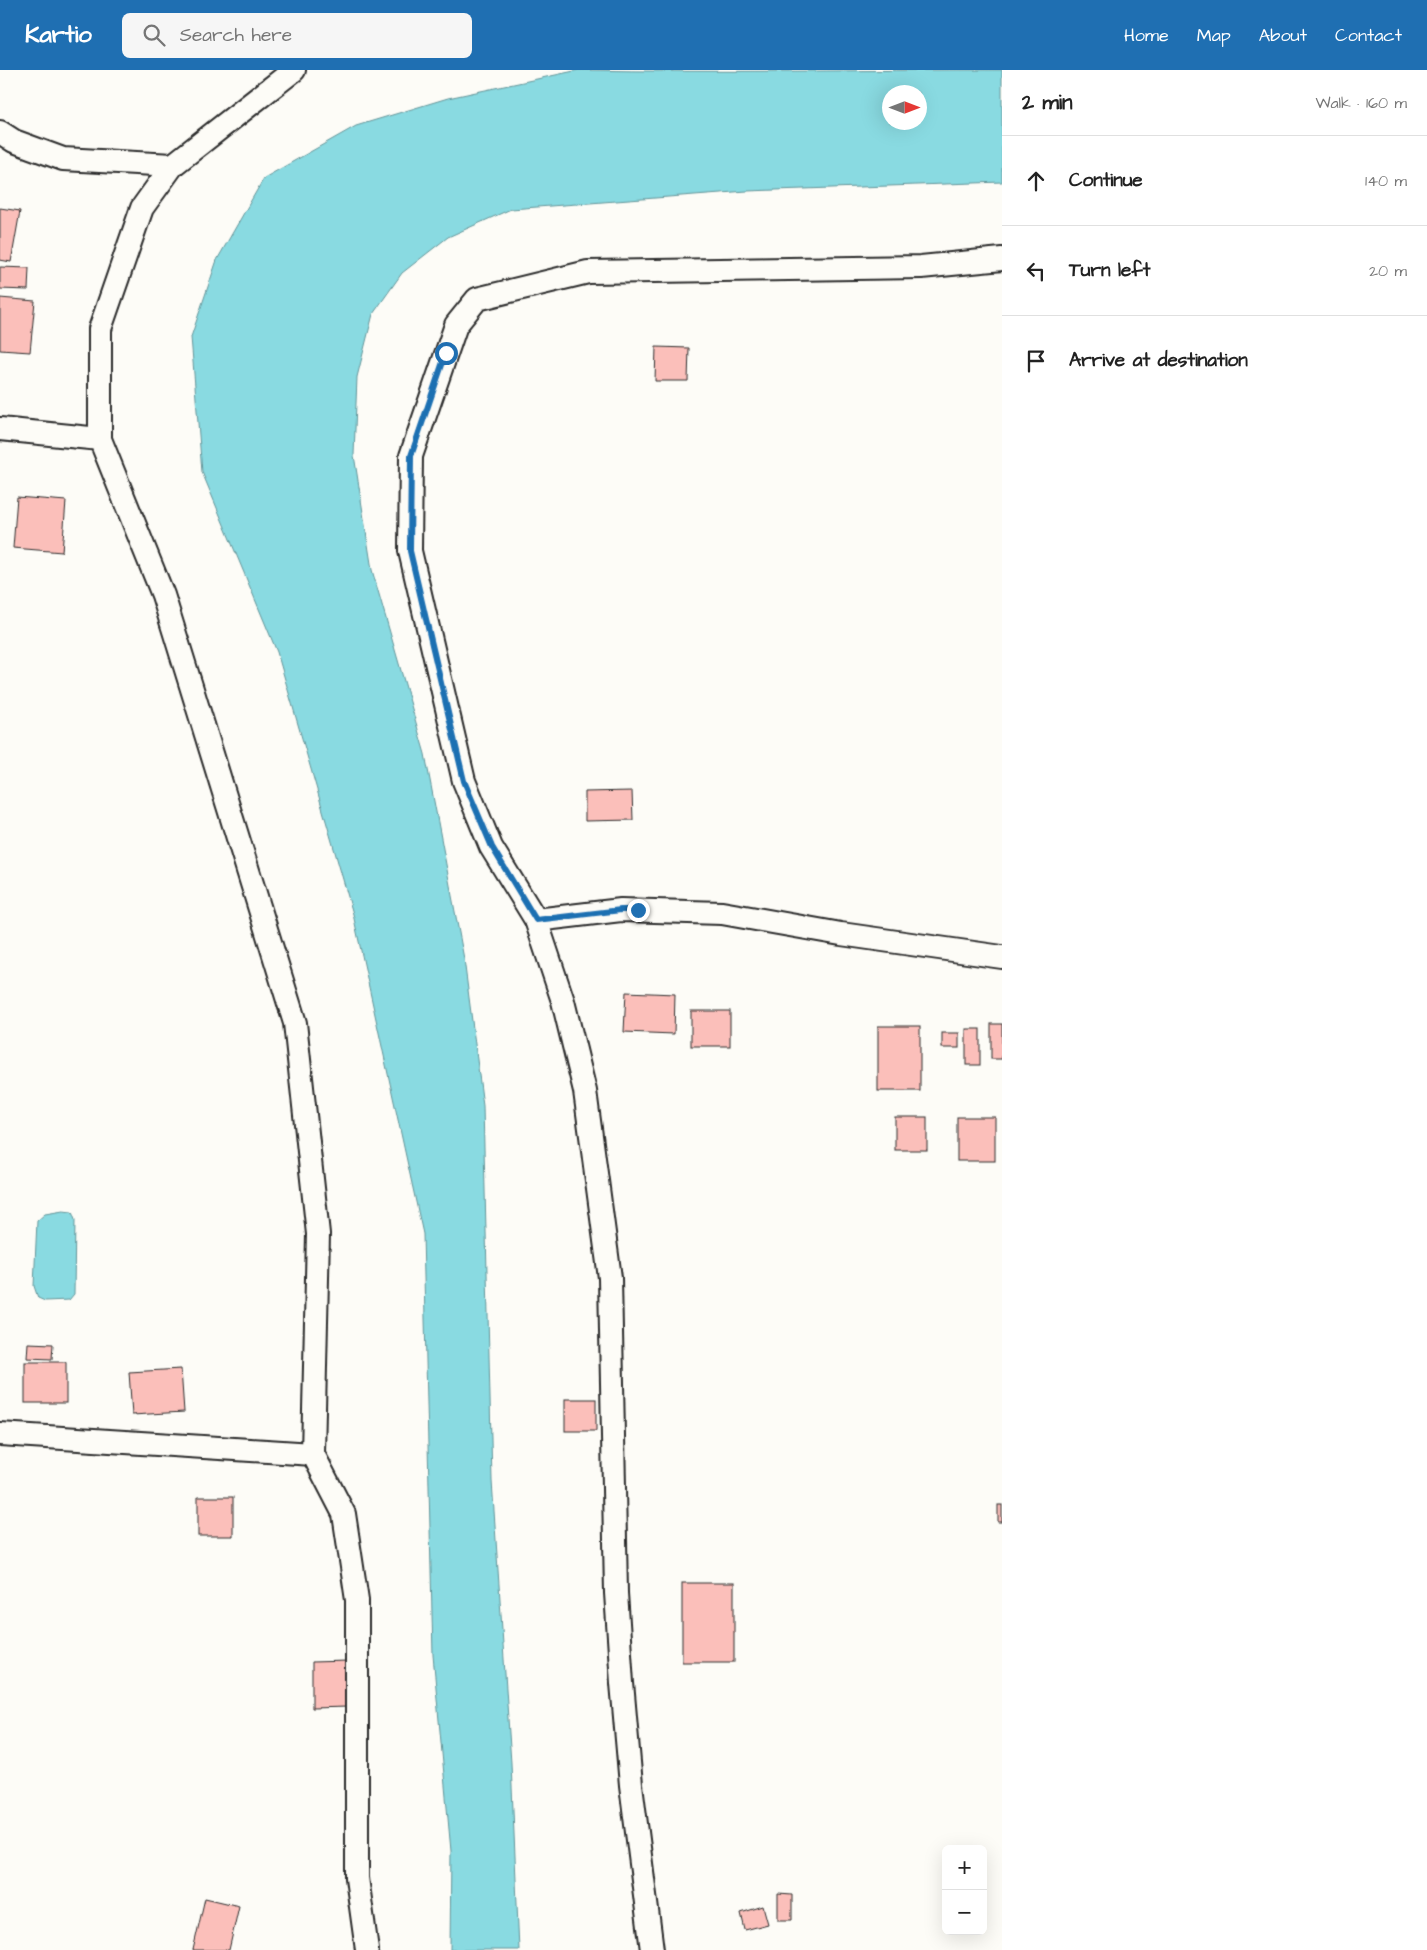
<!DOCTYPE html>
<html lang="en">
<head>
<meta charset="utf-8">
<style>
	:root { --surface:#fff; --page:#f6f6f6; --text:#222; --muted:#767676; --line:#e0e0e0; --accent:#1f6fb2 }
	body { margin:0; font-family:"Architects Daughter",sans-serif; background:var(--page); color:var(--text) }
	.controls { position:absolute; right:15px; bottom:15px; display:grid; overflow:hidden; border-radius:8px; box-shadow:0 5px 20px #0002 }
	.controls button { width:45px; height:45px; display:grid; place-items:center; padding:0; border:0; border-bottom:1px solid var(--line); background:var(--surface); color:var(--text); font:25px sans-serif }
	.compass { position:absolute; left:882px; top:15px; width:45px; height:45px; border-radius:50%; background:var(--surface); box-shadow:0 5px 20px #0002; rotate:90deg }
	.stop { position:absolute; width:15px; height:15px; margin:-11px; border:4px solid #1f6fb2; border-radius:50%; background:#fff }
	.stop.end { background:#1f6fb2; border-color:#fff; box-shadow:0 1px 5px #0008 }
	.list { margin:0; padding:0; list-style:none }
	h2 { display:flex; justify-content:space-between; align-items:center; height:65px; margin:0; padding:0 20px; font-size:21px }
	h2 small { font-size:16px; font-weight:400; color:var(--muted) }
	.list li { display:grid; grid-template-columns:32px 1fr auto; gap:15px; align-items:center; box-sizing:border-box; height:90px; padding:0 20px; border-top:1px solid var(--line) }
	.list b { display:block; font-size:19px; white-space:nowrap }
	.list em { font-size:16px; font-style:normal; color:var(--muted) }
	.icon { flex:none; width:28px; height:28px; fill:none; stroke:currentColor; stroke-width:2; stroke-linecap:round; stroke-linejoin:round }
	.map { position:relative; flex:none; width:1002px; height:1880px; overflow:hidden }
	header { display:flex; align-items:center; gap:30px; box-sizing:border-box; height:70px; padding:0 25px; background:var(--accent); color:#fff }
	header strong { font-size:24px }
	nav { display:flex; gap:28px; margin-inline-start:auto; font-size:18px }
	.search { width:350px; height:45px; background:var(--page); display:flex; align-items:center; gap:12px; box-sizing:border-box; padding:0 18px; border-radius:8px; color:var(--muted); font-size:19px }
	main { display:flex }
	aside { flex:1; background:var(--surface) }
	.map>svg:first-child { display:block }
	.water { fill:#89dae1; stroke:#639498; fill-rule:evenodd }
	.building { fill:#fbbfba; stroke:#2b2b2b }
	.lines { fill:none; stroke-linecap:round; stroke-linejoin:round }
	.minor-casing { stroke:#2b2b2b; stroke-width:26 }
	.minor { stroke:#fdfcf7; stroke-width:22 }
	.route { stroke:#1f6fb2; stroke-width:6 }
</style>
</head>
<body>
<header>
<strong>Kartio</strong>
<div class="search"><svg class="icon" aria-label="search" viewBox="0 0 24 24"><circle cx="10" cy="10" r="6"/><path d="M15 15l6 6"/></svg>Search here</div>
<nav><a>Home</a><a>Map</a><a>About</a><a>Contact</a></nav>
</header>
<main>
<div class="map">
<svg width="1002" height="1880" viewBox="0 0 1002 1880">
	<rect width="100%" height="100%" fill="#fdfcf7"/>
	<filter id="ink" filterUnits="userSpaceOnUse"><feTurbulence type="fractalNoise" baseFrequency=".02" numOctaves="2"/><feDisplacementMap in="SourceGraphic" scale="10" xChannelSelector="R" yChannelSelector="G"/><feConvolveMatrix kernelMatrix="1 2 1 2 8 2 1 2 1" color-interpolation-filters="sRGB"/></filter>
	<g filter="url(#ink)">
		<g class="water">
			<path d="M579 0C720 3 861 0 1002 0V112L747 121 511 139 448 167 402 203 373 244 357 307 354 385 372 500 425 684 464 889 483 1036 492 1411 511 1693 519 1880H450L451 1781 433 1585 423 1164 353 844 277 582 202 402 191 267 217 190 264 108 356 56 448 28ZM889 22H919V52H889Z"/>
			<path d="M63 1141 72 1142 75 1150 74 1224 69 1230 45 1231 38 1228 34 1216 37 1151 45 1144Z"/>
		</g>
		<g class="building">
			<path d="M0 138 20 141 11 192 0 190Z"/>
			<path d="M0 197 29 198 28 220 0 219Z"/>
			<path d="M0 228 35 231 30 282 0 280Z"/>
			<path d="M656 277 689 278 688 311H655Z"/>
			<path d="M17 427 66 431 62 482 13 478Z"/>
			<path d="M632 721 633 750 585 751V722Z"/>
			<path d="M626 922 675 924 674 964 624 962Z"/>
			<rect x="691" y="941" width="39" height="35"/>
			<rect x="991" y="954" width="11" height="35"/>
			<rect x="878" y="956" width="42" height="65"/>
			<rect x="966" y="959" width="14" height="36"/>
			<rect x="942" y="963" width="17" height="15"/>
			<rect x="895" y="1047" width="32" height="33"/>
			<rect x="957" y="1047" width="38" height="44"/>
			<path d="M28 1273 53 1274 52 1289 27 1288Z"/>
			<rect x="25" y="1292" width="41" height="41"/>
			<path d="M181 1299 184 1342 132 1345 129 1302Z"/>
			<rect x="565" y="1329" width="31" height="32"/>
			<rect x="198" y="1427" width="35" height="39"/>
			<rect x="998" y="1435" width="4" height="17"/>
			<rect x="682" y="1513" width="52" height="79"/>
			<path d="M347 1591V1637L312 1638V1592Z"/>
			<path d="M778 1824 792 1825V1850H778Z"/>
			<path d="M205 1828 239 1836 229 1880H193Z"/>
			<path d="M763 1836 768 1854 745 1860 741 1843Z"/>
		</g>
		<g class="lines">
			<defs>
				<g id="minor">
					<path d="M0 62 14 71 63 89 173 95"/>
					<path d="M0 359 100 369 163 525 295 953 318 1164 313 1384 344 1444 357 1530V1808L367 1880"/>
					<path d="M100 369V259L142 138 173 95 294 0"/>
					<path d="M536 850 621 840 722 843 841 864 1002 887"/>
					<path d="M0 1364 313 1384"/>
					<path d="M652 1880 631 1715 622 1613 616 1523 610 1208 585 1021 563 931 536 850 491 777 464 711 410 481 411 386 456 255 477 229 588 202 921 197 1002 189"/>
				</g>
			</defs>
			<use href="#minor" class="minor-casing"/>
			<use href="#minor" class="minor"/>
		</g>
	</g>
	<g class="lines" filter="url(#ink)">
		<path class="route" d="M446 283 411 386 410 481 464 711 492 777 536 850 621 840H638"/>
	</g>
</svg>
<div class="controls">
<button>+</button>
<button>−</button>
</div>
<svg class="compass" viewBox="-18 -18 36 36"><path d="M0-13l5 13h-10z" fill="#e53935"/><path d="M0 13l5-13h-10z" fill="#767676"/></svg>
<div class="stop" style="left:446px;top:283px"></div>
<div class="stop end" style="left:638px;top:840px"></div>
</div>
<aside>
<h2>2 min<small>Walk · 160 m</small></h2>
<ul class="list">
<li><svg class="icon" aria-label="ahead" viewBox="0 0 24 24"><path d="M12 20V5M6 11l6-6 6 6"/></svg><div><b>Continue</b></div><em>140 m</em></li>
<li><svg class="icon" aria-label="left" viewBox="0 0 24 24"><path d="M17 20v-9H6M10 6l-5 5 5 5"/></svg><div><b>Turn left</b></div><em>20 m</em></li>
<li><svg class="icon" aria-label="arrive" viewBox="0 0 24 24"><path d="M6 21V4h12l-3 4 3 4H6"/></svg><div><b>Arrive at destination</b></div></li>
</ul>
</aside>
</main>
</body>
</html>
